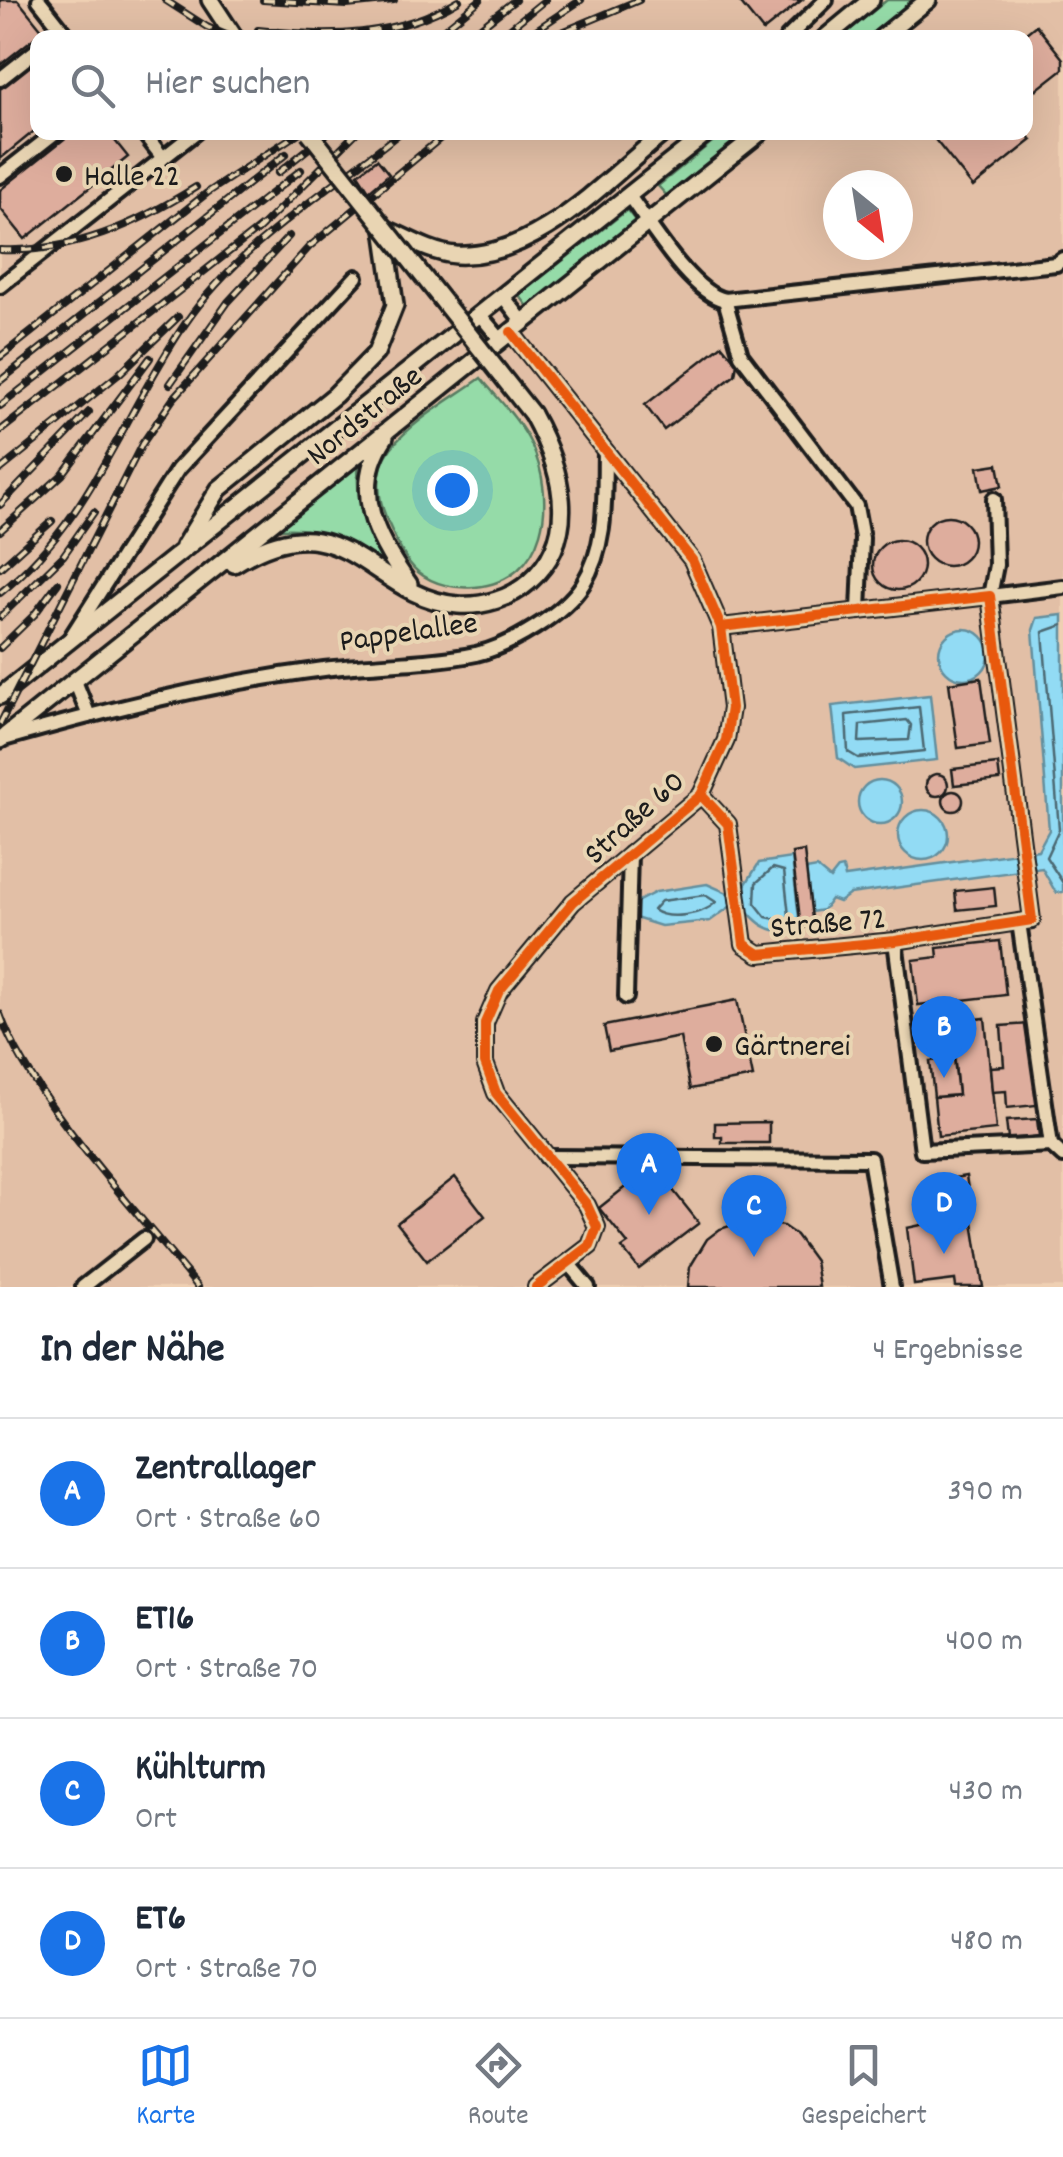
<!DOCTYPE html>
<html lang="de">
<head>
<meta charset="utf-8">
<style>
	:root { --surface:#fff; --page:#f2f2f3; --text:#1f2937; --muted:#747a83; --line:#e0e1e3; --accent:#1a73e8 }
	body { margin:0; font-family:Dekko,sans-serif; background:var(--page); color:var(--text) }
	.compass { position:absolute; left:823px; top:170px; width:90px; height:90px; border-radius:50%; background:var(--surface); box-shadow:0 10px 40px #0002; rotate:150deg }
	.you { position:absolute; left:452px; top:490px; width:35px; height:35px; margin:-25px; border:8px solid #fff; border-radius:50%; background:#1a73e8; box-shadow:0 0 0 15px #1a73e833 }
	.badge { display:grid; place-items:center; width:65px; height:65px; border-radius:50%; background:var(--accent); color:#fff; font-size:32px; font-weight:700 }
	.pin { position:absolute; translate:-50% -82px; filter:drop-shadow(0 2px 5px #0008) }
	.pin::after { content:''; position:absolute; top:52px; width:35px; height:30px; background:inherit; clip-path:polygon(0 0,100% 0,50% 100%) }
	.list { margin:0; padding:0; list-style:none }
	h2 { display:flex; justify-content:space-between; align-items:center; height:130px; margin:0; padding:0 40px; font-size:42px }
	h2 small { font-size:32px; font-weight:400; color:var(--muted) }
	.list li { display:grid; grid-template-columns:65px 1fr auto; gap:30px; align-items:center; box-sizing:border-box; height:150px; padding:0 40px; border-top:2px solid var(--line) }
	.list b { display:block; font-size:38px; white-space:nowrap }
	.list p { margin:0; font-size:32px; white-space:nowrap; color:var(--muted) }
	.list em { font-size:32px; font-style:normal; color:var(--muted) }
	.icon { flex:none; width:55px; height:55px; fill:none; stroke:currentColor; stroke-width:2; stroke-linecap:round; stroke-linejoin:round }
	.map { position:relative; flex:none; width:1063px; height:1287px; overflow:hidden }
	.search { position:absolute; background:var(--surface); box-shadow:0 10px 40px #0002; left:30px; right:30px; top:30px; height:110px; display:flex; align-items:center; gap:25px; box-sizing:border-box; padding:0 35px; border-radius:20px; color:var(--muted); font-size:38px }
	.sheet { height:730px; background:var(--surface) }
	nav { display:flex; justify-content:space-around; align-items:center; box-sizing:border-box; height:140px; border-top:2px solid var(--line); background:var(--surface); font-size:28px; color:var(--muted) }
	nav a { display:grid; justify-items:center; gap:5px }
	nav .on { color:var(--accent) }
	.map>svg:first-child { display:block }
	.built { fill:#e2bfa6; fill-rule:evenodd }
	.green { fill:#95dba8; stroke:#587c62; stroke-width:2.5 }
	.water { fill:#92dbf4; stroke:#638f9e; stroke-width:2.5 }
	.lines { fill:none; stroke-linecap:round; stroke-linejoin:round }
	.shore { stroke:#4b6872; stroke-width:2.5 }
	.building { fill:#dead9d; stroke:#1c1c1c; stroke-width:2.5 }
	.minor-casing { stroke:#1c1c1c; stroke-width:20 }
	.tertiary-casing { stroke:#1c1c1c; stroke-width:22 }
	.minor { stroke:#e9d5b3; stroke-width:12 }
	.tertiary { stroke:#e9d5b3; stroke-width:15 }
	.rail-casing { stroke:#1c1c1c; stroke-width:8 }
	.rail { stroke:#e9d5b3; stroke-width:4; stroke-dasharray:11; stroke-linecap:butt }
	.tertiary-bridge-casing { stroke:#1c1c1c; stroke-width:22; stroke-linecap:butt }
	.tertiary-bridge { stroke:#e9d5b3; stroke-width:15 }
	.cycleway-casing { stroke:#e9d5b3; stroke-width:16 }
	.cycleway { stroke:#e8590c; stroke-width:10 }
	.poi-dot { fill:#1c1c1c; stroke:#e9d5b3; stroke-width:4 }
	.labels { text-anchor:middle; stroke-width:8; stroke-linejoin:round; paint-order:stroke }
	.poi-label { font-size:32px; fill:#1c1c1c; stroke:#e9d5b3; text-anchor:start }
	.street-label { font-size:32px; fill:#1c1c1c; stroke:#e9d5b3 }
</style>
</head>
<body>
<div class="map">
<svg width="1063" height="1287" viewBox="0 0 1063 1287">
	<rect width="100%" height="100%" fill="#efd0b3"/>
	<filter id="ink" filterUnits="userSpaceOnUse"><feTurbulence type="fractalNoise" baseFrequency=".01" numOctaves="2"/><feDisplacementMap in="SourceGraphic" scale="20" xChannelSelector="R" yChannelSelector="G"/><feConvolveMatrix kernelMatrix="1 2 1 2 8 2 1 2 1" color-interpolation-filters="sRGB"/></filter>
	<g filter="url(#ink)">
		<path class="built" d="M0 0H1063V1287H0ZM38 38H1026V132H38ZM838 185H898V245H838Z"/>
		<g class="green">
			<path d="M887 0H917L870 37 840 38Z"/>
			<path d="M723 133H750L669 198 658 186Z"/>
			<path d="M627 210 637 223 530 309 519 295Z"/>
			<path d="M481 378C498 399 519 419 531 444 557 499 548 580 475 587 456 589 434 585 418 572 403 559 395 538 387 520 377 496 374 471 391 448 413 420 452 399 481 378Z"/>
			<path d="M359 464C353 501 370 536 388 567 351 543 319 523 273 530Z"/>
		</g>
		<g class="water">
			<path d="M1063 615V892L1056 893 1042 868 850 894 839 902 831 899 823 910 811 912 806 870 817 868 830 879 838 869 843 868 845 877 1038 850 1049 830 1033 630 1037 618Z"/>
			<circle cx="964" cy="654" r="25"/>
			<path d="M930 695 937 760 854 769 838 758 832 706Z"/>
			<circle cx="880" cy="802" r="22"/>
			<circle cx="923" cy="835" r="25"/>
			<path d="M792 858 800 926C778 937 760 928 746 909L744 887 759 863Z"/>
			<path d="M707 884 730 894 731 906 710 921 661 926 632 917 631 905 656 892Z"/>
		</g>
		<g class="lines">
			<g class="shore">
				<path d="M1063 625 1043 632 1059 829 1046 857 1063 883"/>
				<path d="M919 707 924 751 858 758 848 752 846 715Z"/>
				<path d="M907 720 911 725 909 740 859 742 860 725Z"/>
				<path d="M773 868 784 871 789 916 785 921 766 917 755 903 756 883Z"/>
				<path d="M705 895 716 902C704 915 668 921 653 910L661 901Z"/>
			</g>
		</g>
		<g class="building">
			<path d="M0 0H18L43 31 0 65Z"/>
			<path d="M738 0H802L763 31Z"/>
			<path d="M1036 25 1063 59V69L1026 98V38H1020Z"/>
			<path d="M38 59V128L0 159V89Z"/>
			<path d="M73 132H108L128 157 25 239 0 208V190Z"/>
			<path d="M929 132H1026L1032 140 973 187Z"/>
			<path d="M377 159 389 174 369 191 358 174Z"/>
			<path d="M722 345 737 363 735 375 664 430 645 405Z"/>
			<path d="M998 464 1002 486 982 490 978 467Z"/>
			<circle cx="948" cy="541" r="25"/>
			<circle cx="898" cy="565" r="25"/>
			<path d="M981 678 990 744 958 748 949 683Z"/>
			<path d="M998 764 1000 780 954 785 952 769Z"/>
			<circle cx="937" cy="785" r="11"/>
			<circle cx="953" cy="801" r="10"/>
			<path d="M804 851 813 927 801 928 792 853Z"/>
			<path d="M994 887 996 906 957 910 955 891Z"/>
			<path d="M1000 941 1006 995 918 1005 913 960 938 957 937 948Z"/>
			<path d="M737 1000 753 1077 690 1089 680 1037 609 1051 604 1026Z"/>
			<path d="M985 1018 996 1130 938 1136 934 1097 958 1095 951 1022Z"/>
			<path d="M1030 1024 1037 1105 1007 1108 1006 1091 992 1092 990 1067 1004 1066 1001 1026Z"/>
			<path d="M954 1058 958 1095 934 1097 930 1061Z"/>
			<path d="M1037 1119 1039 1136 1008 1139 1006 1121Z"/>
			<path d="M769 1122V1143H722V1137H715V1123Z"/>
			<path d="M653 1165 699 1223 639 1269 622 1248 628 1244 599 1208Z"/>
			<path d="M966 1176 983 1287H956L955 1280 914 1285 907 1228 940 1221 938 1195H955L954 1178Z"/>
			<path d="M455 1177 485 1216 427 1261 397 1223Z"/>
			<path d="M751 1219 783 1226 796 1235 815 1261 819 1287H688L690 1267 707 1239 720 1229Z"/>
		</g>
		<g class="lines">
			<defs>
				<g id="minor">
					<path d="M39 0 69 38"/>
					<path d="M787 38 826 0"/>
					<path d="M0 79 38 49"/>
					<path d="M143 132 163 158"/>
					<path d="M0 176 56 132"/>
					<path d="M629 196C650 224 691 293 725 300L1056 264 1063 259"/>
					<path d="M0 286 196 132"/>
					<path d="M503 296 523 322"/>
					<path d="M725 300 741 355 856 506 862 538 859 611"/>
					<path d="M480 315 501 340"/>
					<path d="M511 332 692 560 721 627 731 708 726 740 701 795 573 902 499 991 485 1023V1063L496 1093 587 1205 597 1227 590 1246 536 1287"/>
					<path d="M994 499 996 565 990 596 1063 587"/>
					<path d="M71 637 178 469 356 277"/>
					<path d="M75 681 89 716"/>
					<path d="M4 739C110 709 215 683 324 669 374 663 427 664 476 654 510 646 564 614 583 584 608 544 604 496 605 451"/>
					<path d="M701 795 728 824 744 944 759 954 895 941 1032 920 990 596 721 627"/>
					<path d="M1019 922 1051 1145 1063 1156"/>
					<path d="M895 941 922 1151 1051 1145"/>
					<path d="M626 997 630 854"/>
					<path d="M547 1157 870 1159 892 1287"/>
					<path d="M568 1263 588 1287"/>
					<path d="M83 1287 144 1239"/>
				</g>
				<g id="tertiary">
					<path d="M210 0 235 38"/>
					<path d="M825 38 871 0"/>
					<path d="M881 38 928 0"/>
					<path d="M384 228C407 238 431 253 456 255 537 259 606 179 665 132"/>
					<path d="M385 437C350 489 376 539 409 584"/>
					<path d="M184 546 219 489 335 395 376 353 395 305 384 228"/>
					<path d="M234 564C346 494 368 597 458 605 483 607 511 598 529 582 582 535 561 467 532 414"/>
					<path d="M0 696 708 132"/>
					<path d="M0 740 761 132"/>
				</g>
			</defs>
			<use href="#minor" class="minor-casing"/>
			<use href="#tertiary" class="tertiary-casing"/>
			<use href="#minor" class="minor"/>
			<use href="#tertiary" class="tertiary"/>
			<defs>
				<g id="rail">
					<path d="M165 0 207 27 233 38"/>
					<path d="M263 0 347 5 394 0"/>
					<path d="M258 30C329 38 396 38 459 0"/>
					<path d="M433 38 480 0"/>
					<path d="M467 38 515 0"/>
					<path d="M498 38 545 0"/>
					<path d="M524 38 581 0"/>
					<path d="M548 38 639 0"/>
					<path d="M278 173 329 132"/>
					<path d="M256 232 357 132"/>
					<path d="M0 250C74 253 135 225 196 187"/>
					<path d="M0 357 207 193 300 132"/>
					<path d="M0 381 286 154"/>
					<path d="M170 384 228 302 289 236"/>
					<path d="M0 406 301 170"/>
					<path d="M0 431 262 226"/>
					<path d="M0 470 119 374 178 317"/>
					<path d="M0 505 89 412"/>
					<path d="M0 531 62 475 150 358"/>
					<path d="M0 568 52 521"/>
					<path d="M0 593C92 520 121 417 185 324 238 246 328 191 401 132"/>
					<path d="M0 617 63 556 94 512"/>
					<path d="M0 648 34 615 58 583"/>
					<path d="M0 724 142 444 173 399 309 247 448 132"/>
					<path d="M0 1014C30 1099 140 1214 198 1287"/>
				</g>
			</defs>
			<use href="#rail" class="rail-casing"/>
			<use href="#rail" class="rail"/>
			<defs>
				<path id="tertiary-bridge" d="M309 132 532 414"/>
			</defs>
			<use href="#tertiary-bridge" class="tertiary-bridge-casing"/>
			<use href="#tertiary-bridge" class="tertiary-bridge"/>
			<defs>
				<g id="cycleway">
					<path d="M511 332 692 560 721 627 731 708 726 740 701 795 573 902 499 991 485 1023V1063L496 1093 587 1205 597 1227 590 1246 536 1287"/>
					<path d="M701 795 728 824 744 944 759 954 895 941 1032 920 990 596 721 627"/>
				</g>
			</defs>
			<use href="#cycleway" class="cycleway-casing"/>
			<use href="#cycleway" class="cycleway"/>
		</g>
	</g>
	<g class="poi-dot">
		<circle cx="64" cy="174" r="10"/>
		<circle cx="714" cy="1044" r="10"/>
	</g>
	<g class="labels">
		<g class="poi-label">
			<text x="84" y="185">Halle 22</text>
			<text x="734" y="1055">Gärtnerei</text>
		</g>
		<g class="street-label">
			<text transform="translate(363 414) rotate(-39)" y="11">Nordstraße</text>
			<text transform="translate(408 630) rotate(-8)" y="11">Pappelallee</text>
			<text transform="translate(633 816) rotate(-42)" y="11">Straße 60</text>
			<text transform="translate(828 921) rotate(-5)" y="11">Straße 72</text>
		</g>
	</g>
</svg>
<svg class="compass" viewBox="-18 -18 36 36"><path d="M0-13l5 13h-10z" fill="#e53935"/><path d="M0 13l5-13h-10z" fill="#747a83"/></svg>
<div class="you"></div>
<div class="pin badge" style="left:649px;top:1215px">A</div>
<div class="pin badge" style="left:944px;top:1078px">B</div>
<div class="pin badge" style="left:754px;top:1257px">C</div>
<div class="pin badge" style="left:944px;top:1254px">D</div>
<div class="search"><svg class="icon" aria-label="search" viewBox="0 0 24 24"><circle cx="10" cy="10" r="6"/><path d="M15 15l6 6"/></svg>Hier suchen</div>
</div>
<section class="sheet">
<h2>In der Nähe<small>4 Ergebnisse</small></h2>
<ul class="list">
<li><span class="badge">A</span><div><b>Zentrallager</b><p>Ort · Straße 60</p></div><em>390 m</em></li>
<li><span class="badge">B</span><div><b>ET16</b><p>Ort · Straße 70</p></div><em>400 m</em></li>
<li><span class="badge">C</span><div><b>Kühlturm</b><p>Ort</p></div><em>430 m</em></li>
<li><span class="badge">D</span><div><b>ET6</b><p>Ort · Straße 70</p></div><em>480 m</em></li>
</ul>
</section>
<nav>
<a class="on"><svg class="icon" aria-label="map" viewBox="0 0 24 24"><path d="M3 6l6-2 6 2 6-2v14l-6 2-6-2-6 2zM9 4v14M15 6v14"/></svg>Karte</a>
<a><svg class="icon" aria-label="directions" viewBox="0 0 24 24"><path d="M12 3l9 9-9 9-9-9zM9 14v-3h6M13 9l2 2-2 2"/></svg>Route</a>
<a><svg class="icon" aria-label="saved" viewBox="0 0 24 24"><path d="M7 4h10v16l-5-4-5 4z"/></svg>Gespeichert</a>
</nav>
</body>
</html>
